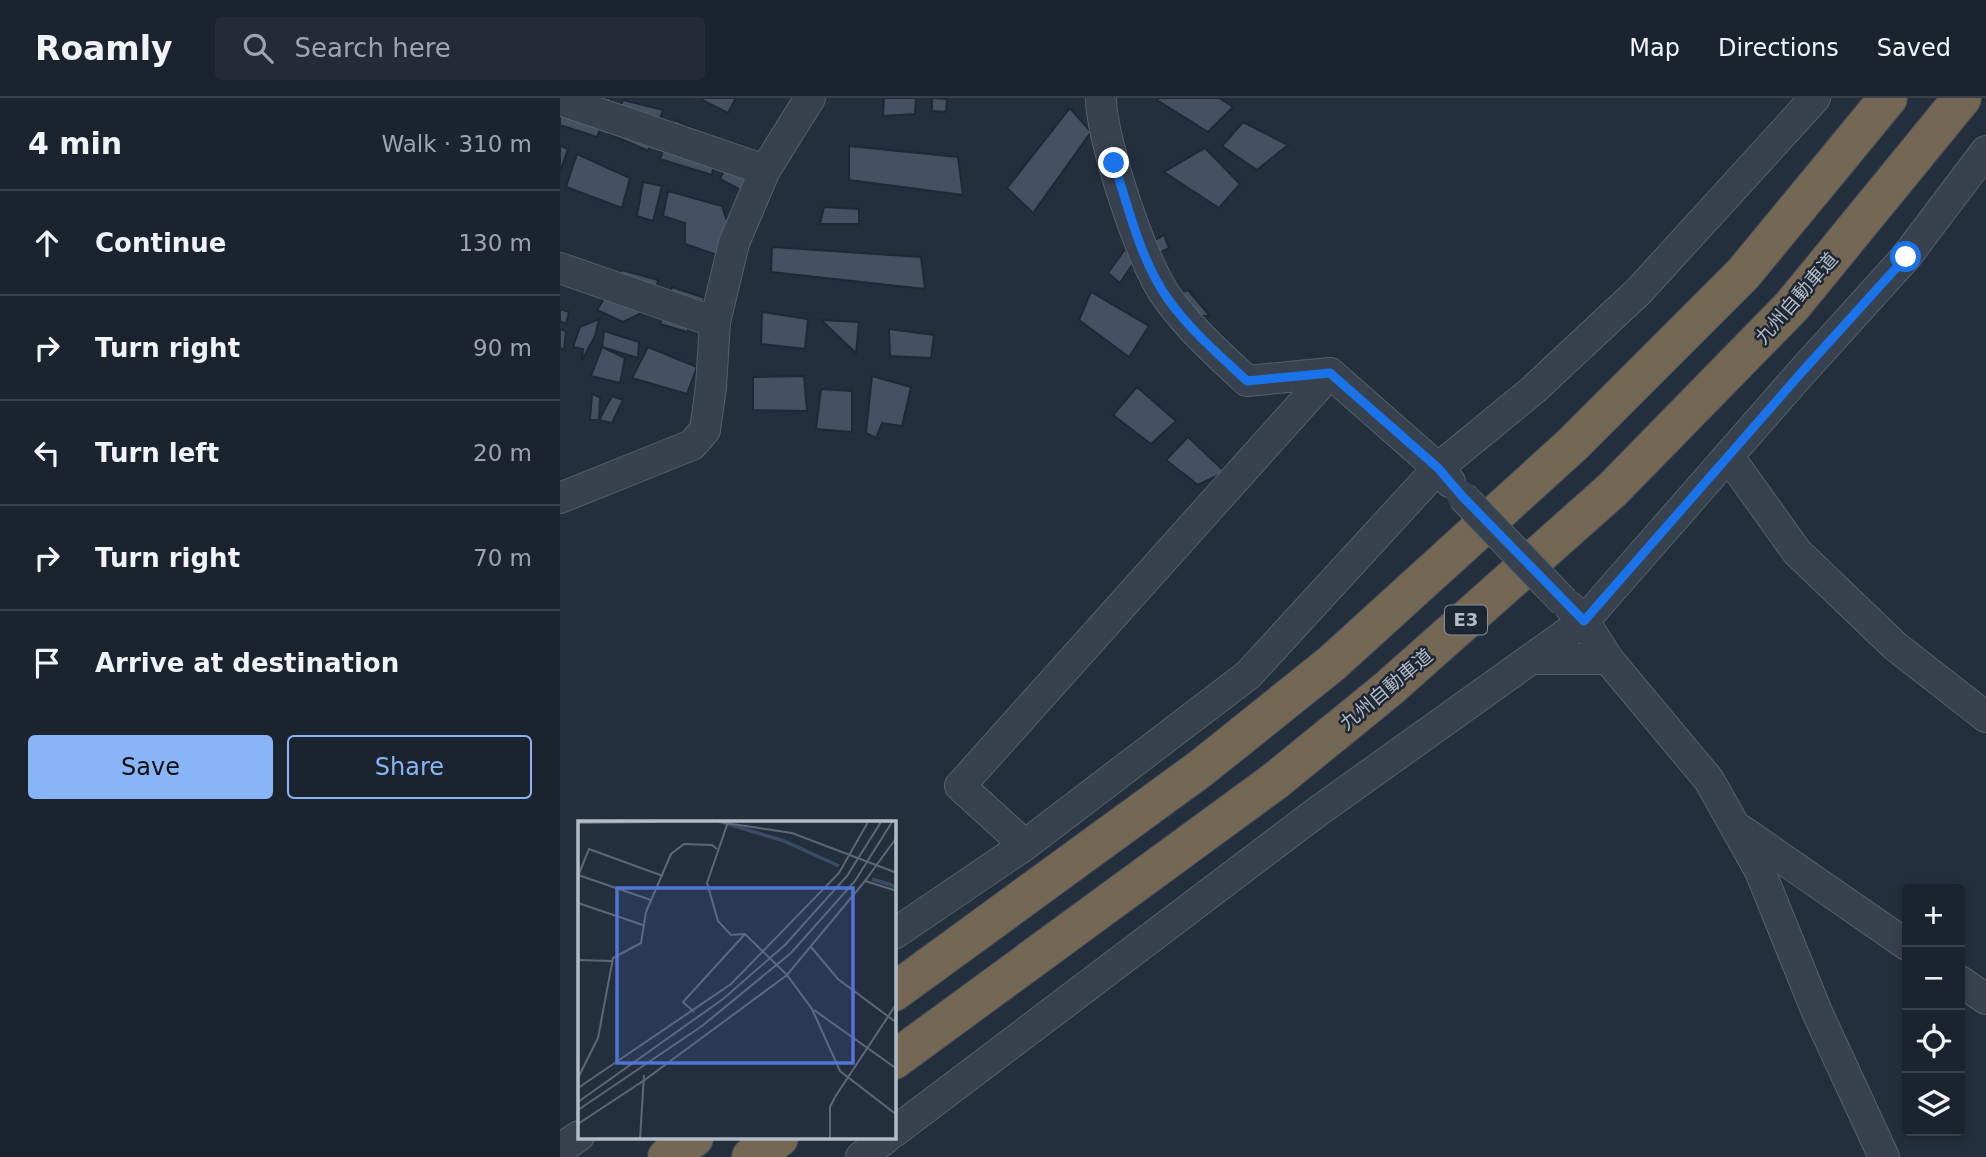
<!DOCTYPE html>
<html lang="en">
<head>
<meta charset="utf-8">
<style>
	:root { --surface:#1b232e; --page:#242b36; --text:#f1f3f6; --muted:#a0a4aa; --line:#39404a; --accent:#8ab4f8 }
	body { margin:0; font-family:"DejaVu Sans","Noto Sans JP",sans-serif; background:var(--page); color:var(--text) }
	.controls { position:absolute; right:21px; bottom:21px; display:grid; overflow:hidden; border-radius:7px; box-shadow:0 4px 10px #0003 }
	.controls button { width:63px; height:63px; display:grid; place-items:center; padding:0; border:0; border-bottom:2px solid var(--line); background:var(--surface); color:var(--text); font:35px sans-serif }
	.stop { position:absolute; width:21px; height:21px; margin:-16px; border:5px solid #1a73e8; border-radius:50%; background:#fff }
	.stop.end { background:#1a73e8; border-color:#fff; box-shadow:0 2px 7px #0008 }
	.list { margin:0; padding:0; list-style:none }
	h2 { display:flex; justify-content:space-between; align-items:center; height:91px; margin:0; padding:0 28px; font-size:30px }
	h2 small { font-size:23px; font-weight:400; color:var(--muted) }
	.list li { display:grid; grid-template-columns:46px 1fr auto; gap:21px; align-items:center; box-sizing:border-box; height:105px; padding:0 28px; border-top:2px solid var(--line) }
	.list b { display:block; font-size:26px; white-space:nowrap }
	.list em { font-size:23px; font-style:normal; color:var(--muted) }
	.actions { display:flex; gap:14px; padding:21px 28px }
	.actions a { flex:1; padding:16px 0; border:2px solid var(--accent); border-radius:7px; text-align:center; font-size:24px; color:var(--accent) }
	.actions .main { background:var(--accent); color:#111 }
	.icon { flex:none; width:38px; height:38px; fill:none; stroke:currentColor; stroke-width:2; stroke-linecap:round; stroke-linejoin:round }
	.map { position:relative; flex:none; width:1426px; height:1059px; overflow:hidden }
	header { display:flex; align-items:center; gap:42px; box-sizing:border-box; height:98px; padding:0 35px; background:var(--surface); border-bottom:2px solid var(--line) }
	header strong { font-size:33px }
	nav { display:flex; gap:38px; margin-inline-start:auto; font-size:24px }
	.search { width:490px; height:63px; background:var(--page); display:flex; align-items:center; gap:18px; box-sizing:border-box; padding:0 24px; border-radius:7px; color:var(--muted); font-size:26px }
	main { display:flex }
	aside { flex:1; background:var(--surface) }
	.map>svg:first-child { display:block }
	.building { fill:#455162; stroke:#1f2835; stroke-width:2 }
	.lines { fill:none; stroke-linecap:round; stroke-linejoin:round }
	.minor-casing { stroke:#565f6c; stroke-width:32 }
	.highway-casing { stroke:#434c59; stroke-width:40 }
	.minor { stroke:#38414e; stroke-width:30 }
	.highway { stroke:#746855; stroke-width:38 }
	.minor-bridge-casing { stroke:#565f6c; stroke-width:32; stroke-linecap:butt }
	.minor-bridge { stroke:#38414e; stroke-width:30 }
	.route { stroke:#1a73e8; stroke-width:9 }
	.labels { text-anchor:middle; stroke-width:5; stroke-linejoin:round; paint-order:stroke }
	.shield { fill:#1d2633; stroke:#878f9c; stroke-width:2 }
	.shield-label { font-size:18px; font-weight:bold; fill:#b4bcc9 }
	.street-label { font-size:19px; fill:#b4bcc9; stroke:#1d2633 }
	.inset-river { fill:none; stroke:#394c67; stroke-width:3.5 }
	.inset-road { fill:none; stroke:#5e6776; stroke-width:2 }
	.view { fill:#5274d3; fill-opacity:0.15; stroke:#5274d3; stroke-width:3.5 }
	.inset-edge { fill:none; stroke:#b4bcc9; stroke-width:3.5 }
</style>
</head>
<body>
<header>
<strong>Roamly</strong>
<div class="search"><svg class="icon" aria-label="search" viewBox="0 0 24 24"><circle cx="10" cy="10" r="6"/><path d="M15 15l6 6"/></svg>Search here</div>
<nav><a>Map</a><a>Directions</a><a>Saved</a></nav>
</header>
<main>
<aside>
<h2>4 min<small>Walk · 310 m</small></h2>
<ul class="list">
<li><svg class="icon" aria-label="ahead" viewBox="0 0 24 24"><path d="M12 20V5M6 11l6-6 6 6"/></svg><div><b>Continue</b></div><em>130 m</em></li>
<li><svg class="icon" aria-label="right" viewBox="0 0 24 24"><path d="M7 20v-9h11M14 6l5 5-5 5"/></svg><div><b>Turn right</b></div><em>90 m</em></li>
<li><svg class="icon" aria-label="left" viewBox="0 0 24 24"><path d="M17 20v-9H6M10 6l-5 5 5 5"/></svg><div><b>Turn left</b></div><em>20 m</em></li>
<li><svg class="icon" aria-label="right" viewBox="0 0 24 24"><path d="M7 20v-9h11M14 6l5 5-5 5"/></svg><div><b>Turn right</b></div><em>70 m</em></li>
<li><svg class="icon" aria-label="arrive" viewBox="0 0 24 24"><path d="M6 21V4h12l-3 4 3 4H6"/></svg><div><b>Arrive at destination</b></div></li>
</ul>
<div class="actions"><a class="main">Save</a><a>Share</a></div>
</aside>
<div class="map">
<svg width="1426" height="1059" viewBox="0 0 1426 1059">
	<rect width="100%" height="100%" fill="#242f3e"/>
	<g class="building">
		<path d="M0 0H51L37 39 0 27Z"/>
		<path d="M143 0H176L168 15 142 2Z"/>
		<path d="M324 0H356L355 16 323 18Z"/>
		<path d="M372 0 387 1 386 14 372 13Z"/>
		<path d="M599 0H659L673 9 648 34 597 2Z"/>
		<path d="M63 2 103 12 88 53 48 35Z"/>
		<path d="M510 10 531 34 473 115 447 90Z"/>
		<path d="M115 22 158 43 152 77 100 61Z"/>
		<path d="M683 24 728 47 697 72 662 48Z"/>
		<path d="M176 45 213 60 186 95 160 81Z"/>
		<path d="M0 48 8 51 0 74Z"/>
		<path d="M289 48 398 59 403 97 289 82Z"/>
		<path d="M645 50 680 86 659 110 604 74Z"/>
		<path d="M17 56 70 80 62 110 6 89Z"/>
		<path d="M83 84 102 88 93 123 77 118Z"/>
		<path d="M108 93 162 108 171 135 163 159 125 146V125L103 118Z"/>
		<path d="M264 109 299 111V126H260Z"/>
		<path d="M604 137 609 150 597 156 592 144Z"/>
		<path d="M212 149 361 159 365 191 211 174Z"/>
		<path d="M565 151 574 164 560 185 548 175Z"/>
		<path d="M62 172 98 182 92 210 63 224 37 212Z"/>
		<path d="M112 189 145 200 127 234 100 226Z"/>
		<path d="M628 192 650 218H640L618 196Z"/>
		<path d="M531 194 589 228 569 259 519 222Z"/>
		<path d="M0 211 9 214 6 226 0 223Z"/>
		<path d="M202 214 248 221 245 251 201 246Z"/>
		<path d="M39 221 35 238 22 262 23 251 13 249 20 229Z"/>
		<path d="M261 222 299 224 296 255Z"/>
		<path d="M0 231 6 233 4 252 0 250Z"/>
		<path d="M329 231 374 237 371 260 330 258Z"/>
		<path d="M44 233 79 244 78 260 42 249Z"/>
		<path d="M42 249 65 260 60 285 31 278Z"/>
		<path d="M88 249 137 269 127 296 72 280Z"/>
		<path d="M244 278 247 313 193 312V279Z"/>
		<path d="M312 278 351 289 342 328 322 325 316 340 306 335Z"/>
		<path d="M577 289 616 323 591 346 553 317Z"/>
		<path d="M261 291 292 293V334L256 331Z"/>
		<path d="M32 296 40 299 39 322H30Z"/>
		<path d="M52 298 63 302 52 325 39 322Z"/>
		<path d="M628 339 665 374 638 387 606 362Z"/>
	</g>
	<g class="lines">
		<defs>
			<g id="minor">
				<path d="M541 0C541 41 583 169 609 202 631 232 659 257 687 283L770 275 878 370 890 384"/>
				<path d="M0 2 205 72"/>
				<path d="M0 170 155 224"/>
				<path d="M1169 359 1237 454 1335 548 1426 619"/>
				<path d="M0 400 132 347 145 332 151 289 155 224 174 145 205 72 250 0"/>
				<path d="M1010 509 1024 523 1048 561 1149 682 1200 773 1257 914 1324 1059"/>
				<path d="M972 561H1048"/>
				<path d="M1181 732 1347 847"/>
				<path d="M465 747 400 688 770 275"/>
				<path d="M334 836 465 747 688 577 878 370 973 292 1079 193 1255 0"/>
				<path d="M1400 883 1426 901"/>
				<path d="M334 1034 757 714 1024 523 1241 275 1346 159 1426 53"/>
				<path d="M0 1051 19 1038"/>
				<path d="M301 1059 326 1040"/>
			</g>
			<g id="highway">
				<path d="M334 894 640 671 771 566 1013 346 1183 176 1328 0"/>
				<path d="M334 962 715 683 828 591 1052 392 1232 208 1402 0"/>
				<path d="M107 1059 134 1040"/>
				<path d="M191 1059 219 1040"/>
			</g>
		</defs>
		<use href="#minor" class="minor-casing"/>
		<use href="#highway" class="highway-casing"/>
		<use href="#minor" class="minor"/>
		<use href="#highway" class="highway"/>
		<defs>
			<path id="minor-bridge" d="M902 398 1004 504"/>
		</defs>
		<use href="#minor-bridge" class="minor-bridge-casing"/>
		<use href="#minor-bridge" class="minor-bridge"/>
	</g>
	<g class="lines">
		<path class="route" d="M554 65C568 108 581 164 608 201 630 232 659 257 687 283L770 275 878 370 902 398 1024 523 1241 275 1346 159"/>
	</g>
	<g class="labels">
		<rect class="shield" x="885" y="507.5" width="42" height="29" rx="5"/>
		<g class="shield-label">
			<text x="906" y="528">E3</text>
		</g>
		<g class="street-label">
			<text transform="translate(1236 200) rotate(-49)" y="7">九州自動車道</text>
			<text transform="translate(826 591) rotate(-40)" y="7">九州自動車道</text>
		</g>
	</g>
	<g transform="translate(18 723)">
		<rect width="318" height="318" fill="#242f3e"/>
		<path class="inset-river" d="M144 1 206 20 261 45M294 58 319 66"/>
		<path class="inset-road" d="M141 1 214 12 319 52M150 1 129 62 140 100 153 114 167 113 209 154 234 188 262 250 319 294M0 2 78 1M0 54 73 79M0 55 11 28 85 55M287 60 319 16M0 82 65 104M233 126 260 158 319 202M0 139 34 140M236 189 319 248M116 191 105 181 167 113M0 257 20 217 35 137 63 122 68 91 93 33 106 23 134 24 139 28M0 267 153 163 261 52 290 1M0 281 145 178 207 124 269 55 303 1M0 289 124 205 213 132 277 60 314 1M0 303 68 258 209 154 287 60 319 70M62 318 66 254M252 318V286L257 276 319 182"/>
		<path class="view" d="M39 67H275V242H39Z"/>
		<rect width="318" height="318" class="inset-edge"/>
	</g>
</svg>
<div class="controls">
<button>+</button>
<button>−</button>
<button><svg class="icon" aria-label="locate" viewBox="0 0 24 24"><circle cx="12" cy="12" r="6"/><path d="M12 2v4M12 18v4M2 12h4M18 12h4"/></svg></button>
<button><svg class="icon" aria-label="layers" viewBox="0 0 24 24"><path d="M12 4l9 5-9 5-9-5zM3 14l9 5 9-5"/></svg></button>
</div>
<div class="stop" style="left:1346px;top:159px"></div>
<div class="stop end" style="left:554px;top:65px"></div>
</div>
</main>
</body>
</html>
